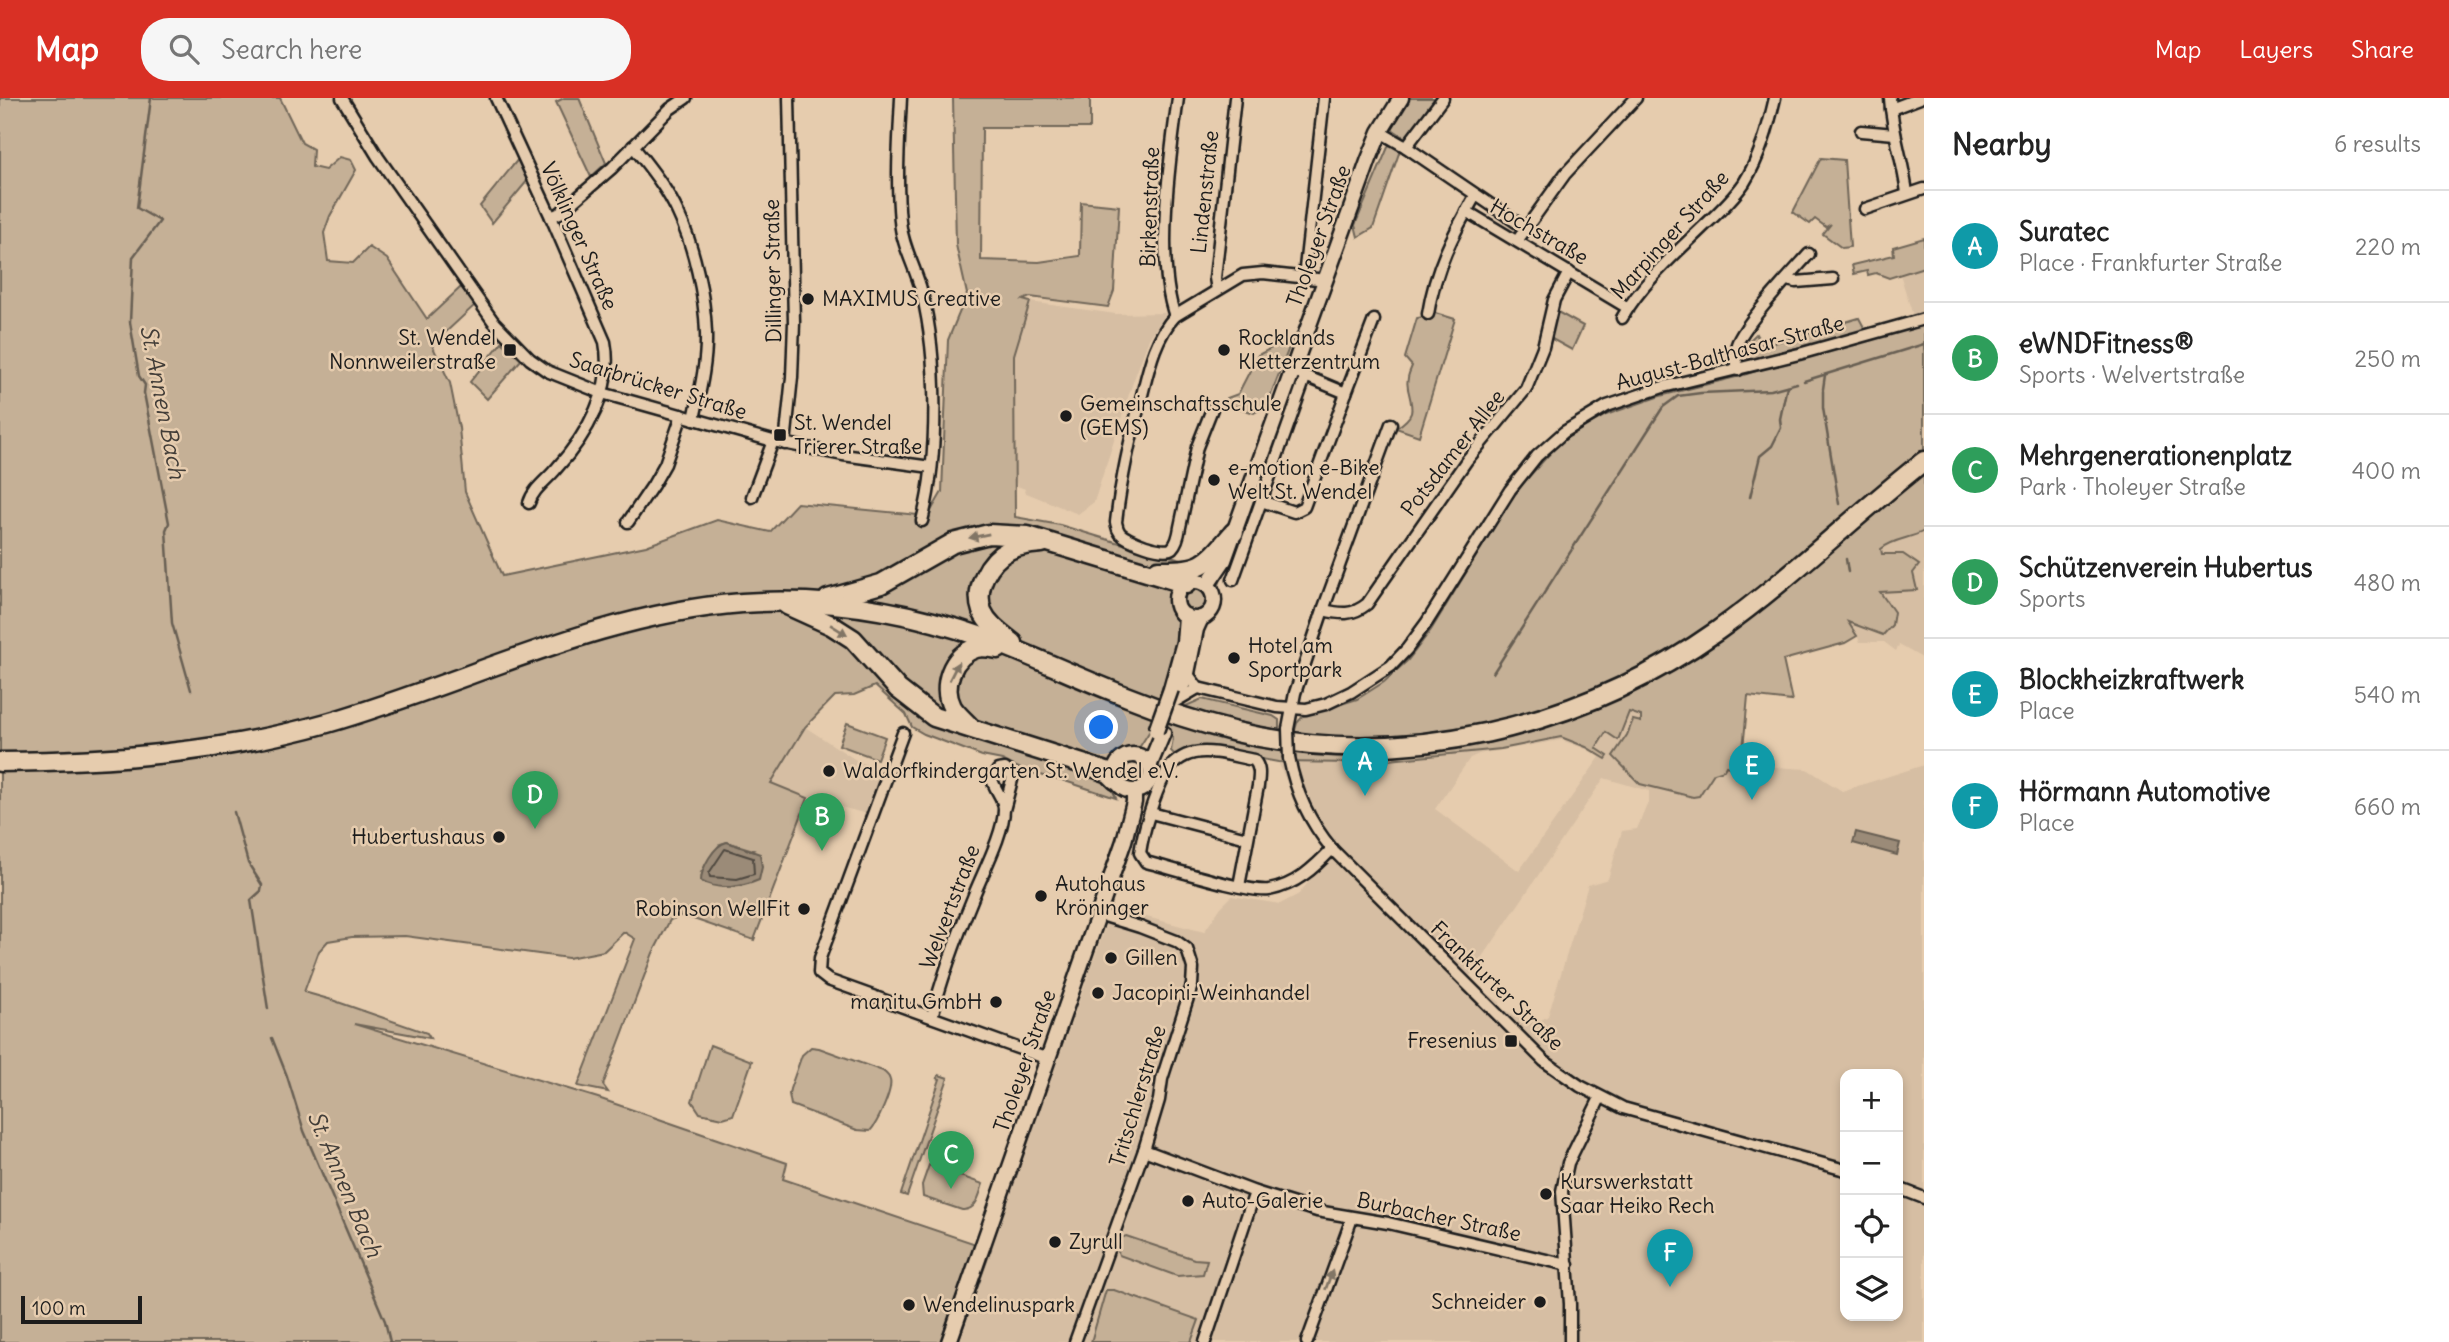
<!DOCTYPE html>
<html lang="en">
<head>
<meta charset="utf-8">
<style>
	:root { --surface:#fff; --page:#f6f6f6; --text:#222; --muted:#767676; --line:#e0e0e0; --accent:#d93025 }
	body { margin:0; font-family:Delius,sans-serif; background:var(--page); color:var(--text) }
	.controls { position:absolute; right:21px; bottom:21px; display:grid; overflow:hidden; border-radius:14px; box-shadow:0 4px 10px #0003 }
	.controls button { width:63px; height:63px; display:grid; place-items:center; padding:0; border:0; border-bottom:2px solid var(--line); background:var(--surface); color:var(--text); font:35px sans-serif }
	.scale { position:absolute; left:21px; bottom:18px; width:121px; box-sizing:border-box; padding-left:7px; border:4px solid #1c1c1c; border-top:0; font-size:19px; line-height:24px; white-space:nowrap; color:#1c1c1c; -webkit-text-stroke:5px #e6ccae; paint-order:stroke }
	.you { position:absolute; left:1102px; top:630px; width:24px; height:24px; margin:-18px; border:5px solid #fff; border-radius:50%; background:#1a73e8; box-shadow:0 0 0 10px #1a73e833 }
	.badge { display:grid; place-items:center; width:46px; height:46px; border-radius:50%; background:var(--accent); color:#fff; font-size:23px; font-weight:700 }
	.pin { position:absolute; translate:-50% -58px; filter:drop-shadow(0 2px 4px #0008) }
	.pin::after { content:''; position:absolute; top:37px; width:24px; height:21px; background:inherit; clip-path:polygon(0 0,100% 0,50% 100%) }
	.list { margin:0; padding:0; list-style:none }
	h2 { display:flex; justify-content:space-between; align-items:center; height:91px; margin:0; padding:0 28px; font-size:30px }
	h2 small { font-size:23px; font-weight:400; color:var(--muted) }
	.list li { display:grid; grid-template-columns:46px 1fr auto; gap:21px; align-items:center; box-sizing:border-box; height:112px; padding:0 28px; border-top:2px solid var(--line) }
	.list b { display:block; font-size:26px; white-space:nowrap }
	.list p { margin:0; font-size:23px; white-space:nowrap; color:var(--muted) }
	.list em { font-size:23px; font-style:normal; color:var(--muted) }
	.icon { flex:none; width:38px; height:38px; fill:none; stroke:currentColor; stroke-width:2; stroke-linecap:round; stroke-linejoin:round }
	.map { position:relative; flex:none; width:1924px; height:1244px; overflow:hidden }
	header { display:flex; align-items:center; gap:42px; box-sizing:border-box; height:98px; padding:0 35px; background:var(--accent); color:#fff }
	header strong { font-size:33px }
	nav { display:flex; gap:38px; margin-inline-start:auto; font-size:24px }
	.search { width:490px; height:63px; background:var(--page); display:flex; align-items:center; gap:18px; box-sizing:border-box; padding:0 24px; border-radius:28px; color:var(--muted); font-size:26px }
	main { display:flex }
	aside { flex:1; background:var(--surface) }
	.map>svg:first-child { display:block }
	.built { fill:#d6bea3; fill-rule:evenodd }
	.green { fill:#c5b096; stroke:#706659; stroke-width:2; fill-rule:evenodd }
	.water { fill:#9b8b78; stroke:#685f53; stroke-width:2 }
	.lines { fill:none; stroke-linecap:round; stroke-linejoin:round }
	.shore { stroke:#4f4841; stroke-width:2 }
	.stream { stroke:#685f53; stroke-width:2.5 }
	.street-casing { stroke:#1c1c1c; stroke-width:15 }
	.secondary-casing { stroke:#1c1c1c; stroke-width:19 }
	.primary-casing { stroke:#1c1c1c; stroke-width:19 }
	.highway-casing { stroke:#1c1c1c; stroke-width:23 }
	.street { stroke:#e6ccae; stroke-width:10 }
	.secondary { stroke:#e6ccae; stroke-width:14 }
	.primary { stroke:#e6ccae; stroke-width:14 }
	.highway { stroke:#e6ccae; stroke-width:18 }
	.street-bridge-casing { stroke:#1c1c1c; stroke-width:15; stroke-linecap:butt }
	.primary-bridge-casing { stroke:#1c1c1c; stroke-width:19; stroke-linecap:butt }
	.street-bridge { stroke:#e6ccae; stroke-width:10 }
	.primary-bridge { stroke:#e6ccae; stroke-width:14 }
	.oneway { fill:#817465 }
	.poi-dot { fill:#1c1c1c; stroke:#e6ccae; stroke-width:2.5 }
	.labels { text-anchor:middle; stroke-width:5; stroke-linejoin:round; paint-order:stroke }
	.street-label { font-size:21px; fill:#1c1c1c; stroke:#e6ccae }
	.poi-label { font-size:21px; fill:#1c1c1c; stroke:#e6ccae; text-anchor:start }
	.water-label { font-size:23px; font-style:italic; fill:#423d38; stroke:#e6ccae }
</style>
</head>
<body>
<header>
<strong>Map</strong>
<div class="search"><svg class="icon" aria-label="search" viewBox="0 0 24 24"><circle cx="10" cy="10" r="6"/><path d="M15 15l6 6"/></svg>Search here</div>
<nav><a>Map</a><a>Layers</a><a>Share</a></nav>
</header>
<main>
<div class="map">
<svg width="1924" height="1244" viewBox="0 0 1924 1244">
	<rect width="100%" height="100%" fill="#e6ccae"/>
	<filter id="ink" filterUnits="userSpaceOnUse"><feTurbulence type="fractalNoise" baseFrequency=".0143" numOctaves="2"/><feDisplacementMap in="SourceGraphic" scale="14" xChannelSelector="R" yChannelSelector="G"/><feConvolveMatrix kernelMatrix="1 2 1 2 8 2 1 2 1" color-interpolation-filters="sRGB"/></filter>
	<g filter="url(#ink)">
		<g class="built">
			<path d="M1924 169V221L1915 224 1900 176Z"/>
			<path d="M1030 204 1116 216 1166 215 1149 241 1133 284 1094 404 1078 416 1024 394 1025 391 1017 388 1009 353 1014 257Z"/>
			<path d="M1924 433V561L1899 547 1896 553 1884 544H1860L1857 538 1845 545 1783 562 1792 603 1748 598 1743 667 1807 671 1842 693 1924 667V1244H958L1112 810 1204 834 1221 809 1232 798 1280 806 1299 796 1331 755 1302 719 1278 664 1358 665 1433 659 1501 651 1561 639 1586 649 1606 660 1607 658 1596 650 1606 634 1618 642 1629 614 1746 543 1894 514 1880 494 1916 491 1913 481 1915 471 1903 456H1881V451L1892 443 1916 437ZM1561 642 1586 651 1600 659 1519 773 1435 711 1470 660 1479 656ZM1604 680 1649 693V702L1637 731 1622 733 1608 781 1588 787 1548 918 1536 925 1501 911 1500 904 1468 881ZM1845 976H1898V1218H1845Z"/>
			<path d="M805 629 856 662 883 674 867 716 808 700 770 686Z"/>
		</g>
		<g class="green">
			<path d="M0 0H280L302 45 313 51 312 69 325 72 340 59 351 62 356 72 330 118 324 135 328 163 353 165 369 149 387 161 427 221 461 189 475 207 432 247 450 285 459 330 465 394 502 478 646 448 717 422 770 434 797 405 928 418 942 394 948 242 967 196 956 147 953 0H1090V30H982L981 162 1039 164 1080 158 1081 104 1119 108 1114 193 1108 209 1030 199 1023 202 1030 204 1014 257V271L1015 419 1060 427 1116 444 1224 472 1186 585 1166 579 1160 598 1186 608 1202 601 1273 618 1279 622V631L1295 632 1297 625 1303 618 1357 601 1384 584 1408 562 1431 532 1516 393 1562 342 1606 317 1660 298 1740 278 1924 221V433C1910 441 1894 440 1881 451L1882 456H1903L1919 467 1913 475 1917 492 1880 494 1894 514 1892 527 1883 537 1848 524 1857 538 1845 545 1783 562 1792 603 1748 598 1741 673 1726 668 1724 672 1714 675 1699 698 1693 699 1640 686 1613 658 1627 637 1633 622 1641 624V618L1629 614 1618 642 1606 634 1596 650 1608 658 1606 661 1586 649 1561 639 1501 651 1358 665 1278 664 1207 651 1174 656 1171 653 1173 640 1151 631 1139 650 1119 657 1110 670 1109 683 1116 700 1062 682 1027 674 1002 662 982 658 924 636 912 629 906 616 875 588 854 597 835 598 805 629 771 685 808 700 754 842 682 817 670 822 653 855 603 987 608 994 578 988 635 841 624 834 604 853 568 860 405 838 352 839 328 843 319 853 304 894 332 902 427 935 430 940 354 926 598 1000 787 1065 783 1081 991 1151 958 1244H0ZM727 744 753 752 702 773 720 746Z"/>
			<path d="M564 0H579L606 65 591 79 556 4Z"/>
			<path d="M1406 0H1438L1409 37 1404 39 1389 29Z"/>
			<path d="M1391 42 1399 47V55L1373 130 1358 139 1355 127Z"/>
			<path d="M519 60 528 82 492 125 480 108Z"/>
			<path d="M1821 60 1844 62 1850 149 1842 150 1823 136 1831 126 1826 129 1815 121 1810 126 1793 114Z"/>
			<path d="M1924 140V169L1889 180 1876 175 1868 177 1867 173 1854 176 1852 167 1894 157 1893 149Z"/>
			<path d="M1554 212 1583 228 1572 252 1550 240Z"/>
			<path d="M1432 214 1455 221 1419 338 1396 330C1416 317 1413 312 1408 291 1406 282 1409 275 1412 268L1405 260 1417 220 1428 218Z"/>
			<path d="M1859 220 1866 233 1751 261 1741 256 1742 244 1747 245 1756 236 1763 248Z"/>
			<path d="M1293 239 1267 307 1254 315 1223 305 1227 300 1238 296 1258 257Z"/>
			<path d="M502 244 521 262 487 301 470 284Z"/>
			<path d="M847 625 885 639 877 661 839 647Z"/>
			<path d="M710 947 752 963 733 1017 723 1020 700 1015 692 1003Z"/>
			<path d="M811 949 819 950 883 973C886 976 889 977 890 982 893 992 877 1026 870 1033L857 1032 791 1007 789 996 790 991 802 957Z"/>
			<path d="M939 977 948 980 907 1098 901 1096 940 981 937 980Z"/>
			<path d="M929 1067 983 1086C979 1097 977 1113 962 1112L923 1099 922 1087Z"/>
			<path d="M1126 1138 1194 1161 1207 1162 1203 1176 1177 1178 1119 1157 1117 1150 1121 1140Z"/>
			<path d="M1106 1192H1114L1199 1222 1191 1244H1091Z"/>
		</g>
		<g class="water">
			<path d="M1856 734 1900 745 1897 757 1853 745Z"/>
			<path d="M727 744 760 756 762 769 759 782C743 789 718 793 701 783 701 770 714 747 727 744Z"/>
		</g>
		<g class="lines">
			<path class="shore" d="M725 751 753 760 754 776 737 781 710 779 709 775Z"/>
			<g class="stream">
				<path d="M151 0 137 110 160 123 133 159 130 224 139 278 145 287 144 295 169 425 166 432 172 525 191 592"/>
				<path d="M1804 283 1924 246"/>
				<path d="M1823 291 1825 277"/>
				<path d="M1823 293V310L1839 406"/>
				<path d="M1750 399 1760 358 1772 348 1781 330 1780 321 1787 288"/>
				<path d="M1846 461 1848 474"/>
				<path d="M1493 575 1663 309 1678 298 1701 295 1771 292 1797 285"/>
				<path d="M234 714 248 765 262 787 261 793 251 802 268 911"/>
				<path d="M272 940 287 978 304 1033 385 1223 390 1244"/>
			</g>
			<defs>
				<g id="street">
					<path d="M342 0 378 59 493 223 530 261 547 273 602 295 773 343 843 357 931 369"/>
					<path d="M496 0 551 119 605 244C614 291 587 337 556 371 547 382 533 391 529 405"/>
					<path d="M901 0C899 41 896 82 900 123 902 148 916 170 922 195 938 260 939 358 922 423"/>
					<path d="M1890 0C1892 33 1903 63 1907 95"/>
					<path d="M1891 11 1920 0"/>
					<path d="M1861 33 1895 36"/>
					<path d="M1380 34 1406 49 1525 130"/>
					<path d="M633 48C649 69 667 90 678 115 694 148 705 199 706 235 707 264 700 293 694 321"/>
					<path d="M1406 49 1443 0"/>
					<path d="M1865 111 1924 91"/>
					<path d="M1466 113 1628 210"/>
					<path d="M551 119 560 115 612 70 670 11 686 0"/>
					<path d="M1517 143 1565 76 1636 0"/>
					<path d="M1304 179 1324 0"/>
					<path d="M1787 182 1796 184 1833 181"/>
					<path d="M1217 192 1215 180 1235 0"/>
					<path d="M1428 216C1435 171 1453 136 1475 98"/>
					<path d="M1175 218C1155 164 1170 58 1178 0"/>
					<path d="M1622 220C1642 185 1675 156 1704 128 1718 115 1733 101 1744 85 1760 59 1768 30 1775 0"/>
					<path d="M1738 272C1737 265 1735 257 1736 250 1738 232 1794 173 1809 156"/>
					<path d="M1293 273 1346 295 1374 222"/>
					<path d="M1212 311 1197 349 1180 429C1179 436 1177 445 1172 450 1164 457 1126 442 1120 435 1117 431 1117 429 1116 424 1121 381 1130 340 1142 297 1149 269 1155 240 1175 218L1243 177 1263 175 1326 182"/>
					<path d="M785 346 792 279 794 224 789 0"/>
					<path d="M752 399 773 343"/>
					<path d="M1261 403 1294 414 1304 409 1346 295"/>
					<path d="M628 424 653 387 665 366 682 317"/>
					<path d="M1233 482 1305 280"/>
					<path d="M1323 512C1341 516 1352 518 1367 506L1467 362 1526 291 1543 249 1554 202 1569 174"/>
					<path d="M1187 575 1198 590 1277 609 1306 611 1326 606 1351 594 1391 568 1407 551 1427 524 1510 392 1537 358 1564 334 1607 308 1663 289 1799 256 1924 221"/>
					<path d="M1176 603 1198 590"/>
					<path d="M1288 631 1295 595 1323 512 1391 326"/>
					<path d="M903 635 820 860 819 875 828 882 1048 961"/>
					<path d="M1289 660C1296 695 1309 723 1332 751L1544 963 1580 988 1623 1010 1845 1072"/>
					<path d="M1151 715 1247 740"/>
					<path d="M1239 788 1258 688C1259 678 1261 670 1254 662 1236 659 1212 651 1194 655 1183 657 1170 666 1165 677 1154 697 1143 733 1140 755L1146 764C1170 770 1248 795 1269 792 1296 787 1314 770 1332 751"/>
					<path d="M932 919C942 878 958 836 974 797 983 774 1004 735 1004 711 1004 700 994 691 992 681L998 672 1005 671 1013 678 1004 712"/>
					<path d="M1144 1052 1255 1094 1317 1113 1388 1125 1568 1167"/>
					<path d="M1898 1090 1924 1100"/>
					<path d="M1075 1244 1144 1052 1159 1002 1162 981 1192 887 1193 870 1187 851 1176 843 1140 829 1098 816"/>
					<path d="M1205 1244 1255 1094"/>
					<path d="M1307 1244 1352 1120"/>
					<path d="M1570 1244V1206L1562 1093 1568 1065 1600 1000"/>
				</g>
				<path id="secondary" d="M1207 487 1224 462 1369 61 1380 34 1401 0"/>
				<g id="primary">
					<circle cx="1195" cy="502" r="19"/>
					<path d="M1171 591 1184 544 1186 518"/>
					<path d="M1179 595 1187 575 1196 531 1201 520"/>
					<circle cx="1133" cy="675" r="18"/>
					<path d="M1150 666 1163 635"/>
					<path d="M949 1244 1124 743 1134 704V693"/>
				</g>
				<g id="highway">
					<path d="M1158 472C1203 473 1206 467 1234 434"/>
					<path d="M828 501 881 486 953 445 989 436 1028 438 1186 486"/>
					<path d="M787 507 831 527 853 541 898 591 934 619 1089 668 1109 675 1116 682"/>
					<path d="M1013 545C1002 536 988 527 982 513 974 490 988 463 1009 452 1019 447 1031 446 1042 445"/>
					<path d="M971 630C965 623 957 617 952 609 941 588 952 557 976 550 983 548 992 550 998 551"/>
					<path d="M0 664C110 663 220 655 327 625 466 585 596 516 742 505 824 499 908 513 985 540 1034 558 1080 581 1128 599 1163 613 1200 625 1236 634 1402 673 1580 630 1717 533 1790 481 1854 418 1924 363"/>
				</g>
			</defs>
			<use href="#street" class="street-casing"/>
			<use href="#secondary" class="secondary-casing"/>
			<use href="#primary" class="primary-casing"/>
			<use href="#highway" class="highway-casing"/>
			<use href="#street" class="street"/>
			<use href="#secondary" class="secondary"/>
			<use href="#primary" class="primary"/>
			<use href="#highway" class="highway"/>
			<defs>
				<path id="street-bridge" d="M1288 631 1289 660"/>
				<path id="primary-bridge" d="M1156 633 1171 591"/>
			</defs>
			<use href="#street-bridge" class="street-bridge-casing"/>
			<use href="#primary-bridge" class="primary-bridge-casing"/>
			<use href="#street-bridge" class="street-bridge"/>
			<use href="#primary-bridge" class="primary-bridge"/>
		</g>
		<defs><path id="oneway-solid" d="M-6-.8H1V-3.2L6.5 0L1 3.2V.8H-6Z" transform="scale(1.75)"/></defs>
		<g class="oneway">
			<use href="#oneway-solid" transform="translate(979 438) rotate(169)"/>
			<use href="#oneway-solid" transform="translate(839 532) rotate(32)"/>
			<use href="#oneway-solid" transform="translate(954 573) rotate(-63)"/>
			<use href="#oneway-solid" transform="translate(1329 1182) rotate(-70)"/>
		</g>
	</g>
	<g class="poi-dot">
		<circle cx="808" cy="201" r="7"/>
		<rect x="503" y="245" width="14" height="14" rx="3.5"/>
		<circle cx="1224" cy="252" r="7"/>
		<circle cx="1066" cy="318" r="7"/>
		<rect x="773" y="330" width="14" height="14" rx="3.5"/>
		<circle cx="1214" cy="382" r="7"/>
		<circle cx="1234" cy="560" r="7"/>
		<circle cx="829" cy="673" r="7"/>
		<circle cx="499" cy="739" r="7"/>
		<circle cx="1041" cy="798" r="7"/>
		<circle cx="804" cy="811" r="7"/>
		<circle cx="1111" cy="860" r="7"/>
		<circle cx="1098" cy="895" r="7"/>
		<circle cx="996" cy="904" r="7"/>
		<rect x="1504" y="936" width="14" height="14" rx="3.5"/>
		<circle cx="1546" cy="1096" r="7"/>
		<circle cx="1188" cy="1103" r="7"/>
		<circle cx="1055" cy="1144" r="7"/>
		<circle cx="1540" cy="1204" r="7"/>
		<circle cx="909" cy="1207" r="7"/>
	</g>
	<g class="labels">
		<g class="street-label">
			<text transform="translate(1205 94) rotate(-84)" y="7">Lindenstraße</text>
			<text transform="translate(1150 109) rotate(-88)" y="7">Birkenstraße</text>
			<text transform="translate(1539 134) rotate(30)" y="7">Hochstraße</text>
			<text transform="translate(1670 137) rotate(-48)" y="7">Marpinger Straße</text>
			<text transform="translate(579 138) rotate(66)" y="7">Völklinger Straße</text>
			<text transform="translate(1319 138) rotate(-70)" y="7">Tholeyer Straße</text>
			<text transform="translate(773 173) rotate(-91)" y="7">Dillinger Straße</text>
			<text transform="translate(1730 255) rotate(-15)" y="7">August-Balthasar-Straße</text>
			<text transform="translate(658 288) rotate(17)" y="7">Saarbrücker Straße</text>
			<text transform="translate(1453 355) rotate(-52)" y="7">Potsdamer Allee</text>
			<text transform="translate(950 809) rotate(-69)" y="7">Welvertstraße</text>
			<text transform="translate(1497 888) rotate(44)" y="7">Frankfurter Straße</text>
			<text transform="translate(1025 963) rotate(-71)" y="7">Tholeyer Straße</text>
			<text transform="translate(1138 998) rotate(-73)" y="7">Tritschlerstraße</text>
			<text transform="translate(1439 1119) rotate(12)" y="7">Burbacher Straße</text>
		</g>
		<g class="poi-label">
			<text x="822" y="208">MAXIMUS Creative</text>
			<text x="496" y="247" text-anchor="end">St. Wendel<tspan x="496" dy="24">Nonnweilerstraße</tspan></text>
			<text x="1238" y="247">Rocklands<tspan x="1238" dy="24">Kletterzentrum</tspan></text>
			<text x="1080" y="313">Gemeinschaftsschule<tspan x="1080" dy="24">(GEMS)</tspan></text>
			<text x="794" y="332">St. Wendel<tspan x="794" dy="24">Trierer Straße</tspan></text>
			<text x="1228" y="377">e-motion e-Bike<tspan x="1228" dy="24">Welt St. Wendel</tspan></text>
			<text x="1248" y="555">Hotel am<tspan x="1248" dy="24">Sportpark</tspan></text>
			<text x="843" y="680">Waldorfkindergarten St. Wendel e.V.</text>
			<text x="485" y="746" text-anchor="end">Hubertushaus</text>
			<text x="1055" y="793">Autohaus<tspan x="1055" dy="24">Kröninger</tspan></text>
			<text x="790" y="818" text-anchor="end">Robinson WellFit</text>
			<text x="1125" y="867">Gillen</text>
			<text x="1112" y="902">Jacopini-Weinhandel</text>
			<text x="982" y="911" text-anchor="end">manitu GmbH</text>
			<text x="1497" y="950" text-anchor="end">Fresenius</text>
			<text x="1560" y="1091">Kurswerkstatt<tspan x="1560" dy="24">Saar Heiko Rech</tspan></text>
			<text x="1202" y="1110">Auto-Galerie</text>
			<text x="1069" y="1151">Zyrull</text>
			<text x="1526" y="1211" text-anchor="end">Schneider</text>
			<text x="923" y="1214">Wendelinuspark</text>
		</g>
		<g class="water-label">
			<text transform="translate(163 304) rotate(79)" y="8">St. Annen Bach</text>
			<text transform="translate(345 1086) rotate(67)" y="8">St. Annen Bach</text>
		</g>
	</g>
</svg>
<div class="controls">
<button>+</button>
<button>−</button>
<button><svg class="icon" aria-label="locate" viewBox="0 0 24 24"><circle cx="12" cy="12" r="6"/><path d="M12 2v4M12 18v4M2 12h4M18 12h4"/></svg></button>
<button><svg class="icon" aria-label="layers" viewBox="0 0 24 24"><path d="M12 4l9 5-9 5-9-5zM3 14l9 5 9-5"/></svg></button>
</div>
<div class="scale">100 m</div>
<div class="you"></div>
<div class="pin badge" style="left:1365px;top:698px;background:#0f9aa8">A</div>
<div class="pin badge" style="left:822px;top:753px;background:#2e9e5b">B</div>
<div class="pin badge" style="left:951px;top:1091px;background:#2e9e5b">C</div>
<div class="pin badge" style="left:535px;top:731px;background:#2e9e5b">D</div>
<div class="pin badge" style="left:1752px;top:702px;background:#0f9aa8">E</div>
<div class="pin badge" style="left:1670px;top:1189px;background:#0f9aa8">F</div>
</div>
<aside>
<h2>Nearby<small>6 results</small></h2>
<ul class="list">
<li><span class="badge" style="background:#0f9aa8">A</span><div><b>Suratec</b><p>Place · Frankfurter Straße</p></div><em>220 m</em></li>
<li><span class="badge" style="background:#2e9e5b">B</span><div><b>eWNDFitness®</b><p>Sports · Welvertstraße</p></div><em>250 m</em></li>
<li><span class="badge" style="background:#2e9e5b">C</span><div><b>Mehrgenerationenplatz</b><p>Park · Tholeyer Straße</p></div><em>400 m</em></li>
<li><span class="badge" style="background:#2e9e5b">D</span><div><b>Schützenverein Hubertus</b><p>Sports</p></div><em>480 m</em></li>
<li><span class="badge" style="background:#0f9aa8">E</span><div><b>Blockheizkraftwerk</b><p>Place</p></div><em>540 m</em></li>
<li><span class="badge" style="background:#0f9aa8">F</span><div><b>Hörmann Automotive</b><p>Place</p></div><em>660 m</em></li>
</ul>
</aside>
</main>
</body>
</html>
